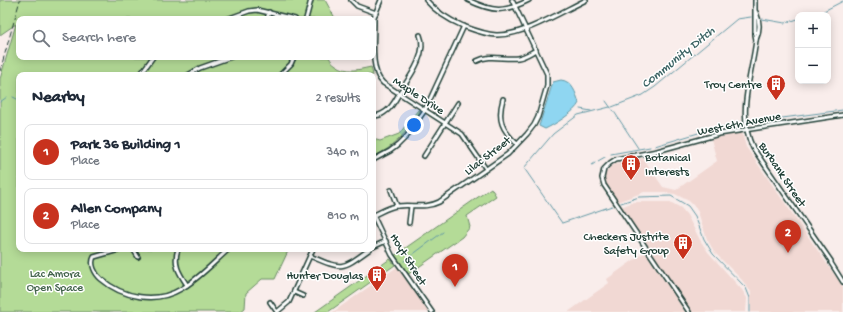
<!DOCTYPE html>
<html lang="en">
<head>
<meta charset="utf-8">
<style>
	:root { --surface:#fff; --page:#f6f6f7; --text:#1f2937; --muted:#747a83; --line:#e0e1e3; --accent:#c8321e }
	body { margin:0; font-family:"Gochi Hand",sans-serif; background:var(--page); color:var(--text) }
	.controls { position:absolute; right:12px; top:12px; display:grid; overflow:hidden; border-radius:8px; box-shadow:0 2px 10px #0003 }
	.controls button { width:36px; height:36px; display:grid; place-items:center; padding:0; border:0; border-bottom:1px solid var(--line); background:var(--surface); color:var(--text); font:20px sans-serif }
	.you { position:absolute; left:414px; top:125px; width:14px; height:14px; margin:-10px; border:3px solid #fff; border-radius:50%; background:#1a73e8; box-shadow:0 0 0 6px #1a73e833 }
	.badge { display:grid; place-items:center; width:26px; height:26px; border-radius:50%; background:var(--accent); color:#fff; font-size:13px; font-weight:700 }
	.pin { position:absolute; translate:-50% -33px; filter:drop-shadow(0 1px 2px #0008) }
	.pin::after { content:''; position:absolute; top:21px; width:14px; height:12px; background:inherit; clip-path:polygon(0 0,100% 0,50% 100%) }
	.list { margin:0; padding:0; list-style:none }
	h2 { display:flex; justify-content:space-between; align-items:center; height:52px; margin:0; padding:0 16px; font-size:17px }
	h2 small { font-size:13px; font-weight:400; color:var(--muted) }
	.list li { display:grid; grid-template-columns:26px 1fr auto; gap:12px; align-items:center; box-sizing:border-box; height:56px; margin:0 8px 8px; padding:0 8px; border:1px solid var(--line); border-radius:8px }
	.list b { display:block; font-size:15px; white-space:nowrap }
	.list p { margin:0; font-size:13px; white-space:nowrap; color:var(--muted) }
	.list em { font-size:13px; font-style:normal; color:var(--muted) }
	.icon { flex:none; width:22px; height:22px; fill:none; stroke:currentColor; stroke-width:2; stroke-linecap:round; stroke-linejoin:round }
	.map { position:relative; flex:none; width:843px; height:312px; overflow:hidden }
	.search { position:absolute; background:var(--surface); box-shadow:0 2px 10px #0003; left:16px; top:16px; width:360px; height:44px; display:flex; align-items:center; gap:10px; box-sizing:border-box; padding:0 14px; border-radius:8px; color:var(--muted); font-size:15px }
	.panel { position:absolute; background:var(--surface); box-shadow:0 2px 10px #0003; left:16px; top:72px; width:360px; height:180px; border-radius:8px }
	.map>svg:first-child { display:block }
	.built { fill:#f1d8d3 }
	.green { fill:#b4db97; stroke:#6a8c66 }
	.water { fill:#8fd6f1; stroke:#6299a5 }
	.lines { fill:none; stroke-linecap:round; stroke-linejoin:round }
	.stream { stroke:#6299a5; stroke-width:1 }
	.minor-casing { stroke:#1f3d34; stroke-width:6 }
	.minor { stroke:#fff; stroke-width:3 }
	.rail { stroke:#1f3d34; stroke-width:1; stroke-dasharray:6 3; stroke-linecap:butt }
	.labels { text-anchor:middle; stroke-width:3; stroke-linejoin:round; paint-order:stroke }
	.poi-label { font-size:12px; fill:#1f3d34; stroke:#fff; text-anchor:end }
	.street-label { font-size:12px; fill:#1f3d34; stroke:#fff }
	.park-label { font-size:12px; fill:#44644d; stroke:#fff }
	.water-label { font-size:13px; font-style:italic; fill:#3b6363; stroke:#fff }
</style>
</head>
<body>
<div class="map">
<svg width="843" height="312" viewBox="0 0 843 312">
	<rect width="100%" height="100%" fill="#f9edeb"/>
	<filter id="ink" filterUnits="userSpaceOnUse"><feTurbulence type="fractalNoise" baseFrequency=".025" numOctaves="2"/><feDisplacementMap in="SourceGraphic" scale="8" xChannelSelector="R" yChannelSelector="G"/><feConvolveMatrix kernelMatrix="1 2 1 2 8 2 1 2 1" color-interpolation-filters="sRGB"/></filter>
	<g filter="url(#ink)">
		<g class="built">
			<path d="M742 133 746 147 843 287V312H751V292L742 280 715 253 707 239 697 209 689 201 675 194 663 192H644L617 202 605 184V175L610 167 617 163 643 158 663 187 676 190 717 161 711 139Z"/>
			<path d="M634 202H670L681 208 687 215 700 240 708 252 742 290 747 298 746 312H692L621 207Z"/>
			<path d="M645 252 685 312H568L609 283 607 279Z"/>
			<path d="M400 265 432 312H333Z"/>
		</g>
		<g class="green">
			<path d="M0 0H325L335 18 337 19H19V57H329C331 61 332 62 336 65 347 73 357 70 371 67L373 75H19V249H289L275 279H262L246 293 245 308 240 312H0V79L16 24 0 35Z"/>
			<path d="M418 110 420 111C408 131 395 147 373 157V139L380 141 399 134Z"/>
			<path d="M491 188 496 196 467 216 470 227 462 237 407 275 394 256Z"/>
			<path d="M390 259 395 265 328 312H315Z"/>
		</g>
		<path class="water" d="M561 80C572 81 576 93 579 103 575 112 554 125 545 129L539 126 553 82Z"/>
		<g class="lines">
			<g class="stream">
				<path d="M813 15 820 13 843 1"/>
				<path d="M762 19 785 23 798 19"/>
				<path d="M13 97 19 100"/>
				<path d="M606 101 611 108"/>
				<path d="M0 102 7 97"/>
				<path d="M610 107 578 115 553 134 524 168 562 223 612 206"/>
				<path d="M612 107 643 95 655 87 737 19 751 17"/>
				<path d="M580 109 591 111"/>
				<path d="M613 110 638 148"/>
				<path d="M752 122 843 110"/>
				<path d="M720 127 741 124"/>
				<path d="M655 146 715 128"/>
				<path d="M611 154 650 147"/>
				<path d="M598 161 605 157"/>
				<path d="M592 165 595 163"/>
				<path d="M621 203 639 197 671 196 688 206 695 216 704 239 713 254 746 288 750 298V312"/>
				<path d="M404 261 443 232"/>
			</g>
			<defs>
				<g id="minor">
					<path d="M351 0 357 6 376 13"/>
					<path d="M381 0 374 17V23C374 40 370 71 383 83L462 134 486 169"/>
					<path d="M426 0C436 12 449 20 463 26 474 30 484 34 496 35 523 36 561 12 586 0"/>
					<path d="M468 0C493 12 504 13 529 0"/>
					<path d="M755 0V35L756 40"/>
					<path d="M756 12C760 21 760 31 756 40 752 75 736 114 753 148L831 261V263L843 282"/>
					<path d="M227 19 249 11 257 10 295 19"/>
					<path d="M267 19 269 12"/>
					<path d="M306 19 311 0"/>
					<path d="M477 61C490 54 504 60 518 58 525 57 530 53 536 50"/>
					<path d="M140 75 153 57"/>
					<path d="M188 75 200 68 231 57"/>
					<path d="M280 75 291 64 294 57"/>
					<path d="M503 99C497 120 502 130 517 144"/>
					<path d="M373 116C377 116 381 115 385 112 392 108 396 99 400 92 410 77 428 53 420 35"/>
					<path d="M424 156 458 103"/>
					<path d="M373 160 390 151 398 145 407 136 425 110 464 26"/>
					<path d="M391 190 397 206"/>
					<path d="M373 215 392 255 432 312"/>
					<path d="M374 215C381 212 390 206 398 206 412 204 425 209 439 202L508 154 527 134 534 125 538 117 547 86V74L512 0"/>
					<path d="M409 223 411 206"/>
					<path d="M373 247 386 241"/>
					<path d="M122 249 94 257C90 264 95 274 101 279 123 298 156 304 181 289 199 279 214 262 229 249"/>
					<path d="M133 249 138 257"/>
					<path d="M178 249C173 264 179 273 187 285"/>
					<path d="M310 256C343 270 341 270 370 249"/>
					<path d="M294 292 303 296"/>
					<path d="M270 302 277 312"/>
					<path d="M277 312 289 302 313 249"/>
					<path d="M689 312 604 185 602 178 604 169 610 163 616 159 657 151 719 134 843 115"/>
				</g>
			</defs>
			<use href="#minor" class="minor-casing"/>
			<use href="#minor" class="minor"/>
			<path class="rail" d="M0 71 20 0"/>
		</g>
	</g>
	<defs>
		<symbol id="building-pin" viewBox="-11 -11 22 30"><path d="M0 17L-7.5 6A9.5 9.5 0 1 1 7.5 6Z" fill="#c8321e" stroke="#fff"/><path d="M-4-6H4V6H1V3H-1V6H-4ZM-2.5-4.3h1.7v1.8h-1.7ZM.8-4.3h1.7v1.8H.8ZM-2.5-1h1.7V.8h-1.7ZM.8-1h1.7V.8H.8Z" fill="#fff"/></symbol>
	</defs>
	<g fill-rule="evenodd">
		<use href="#building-pin" x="765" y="73" width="22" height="30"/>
		<use href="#building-pin" x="620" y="153" width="22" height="30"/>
		<use href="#building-pin" x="672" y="232" width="22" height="30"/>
		<use href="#building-pin" x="366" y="264" width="22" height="30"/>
	</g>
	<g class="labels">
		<g class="poi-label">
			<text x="762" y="88">Troy Centre</text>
			<text x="645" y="161" text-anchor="start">Botanical<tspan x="645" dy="14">Interests</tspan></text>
			<text x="669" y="240">Checkers Justrite<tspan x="669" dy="14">Safety Group</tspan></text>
			<text x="363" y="279">Hunter Douglas</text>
		</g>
		<g class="street-label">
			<text transform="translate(419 95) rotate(33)" y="4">Maple Drive</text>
			<text transform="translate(739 123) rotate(-11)" y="4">West 6th Avenue</text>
			<text transform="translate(487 155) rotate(-38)" y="4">Lilac Street</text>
			<text transform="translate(783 174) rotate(56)" y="4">Burbank Street</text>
			<text transform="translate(409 259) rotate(58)" y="4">Hoyt Street</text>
		</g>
		<g class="park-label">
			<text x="55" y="277">Lac Amora<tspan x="55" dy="14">Open Space</tspan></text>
		</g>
		<g class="water-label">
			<text transform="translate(677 56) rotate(-39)" y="5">Community Ditch</text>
		</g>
	</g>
</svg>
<div class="controls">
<button>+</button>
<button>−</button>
</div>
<div class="you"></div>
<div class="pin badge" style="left:455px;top:287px">1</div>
<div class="pin badge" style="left:788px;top:253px">2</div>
<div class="search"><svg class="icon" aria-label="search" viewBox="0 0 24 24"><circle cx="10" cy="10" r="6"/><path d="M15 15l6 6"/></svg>Search here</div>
<section class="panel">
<h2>Nearby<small>2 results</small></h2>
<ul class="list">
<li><span class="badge">1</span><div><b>Park 36 Building 1</b><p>Place</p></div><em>340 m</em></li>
<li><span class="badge">2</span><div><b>Allen Company</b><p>Place</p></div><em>810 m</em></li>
</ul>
</section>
</div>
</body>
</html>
